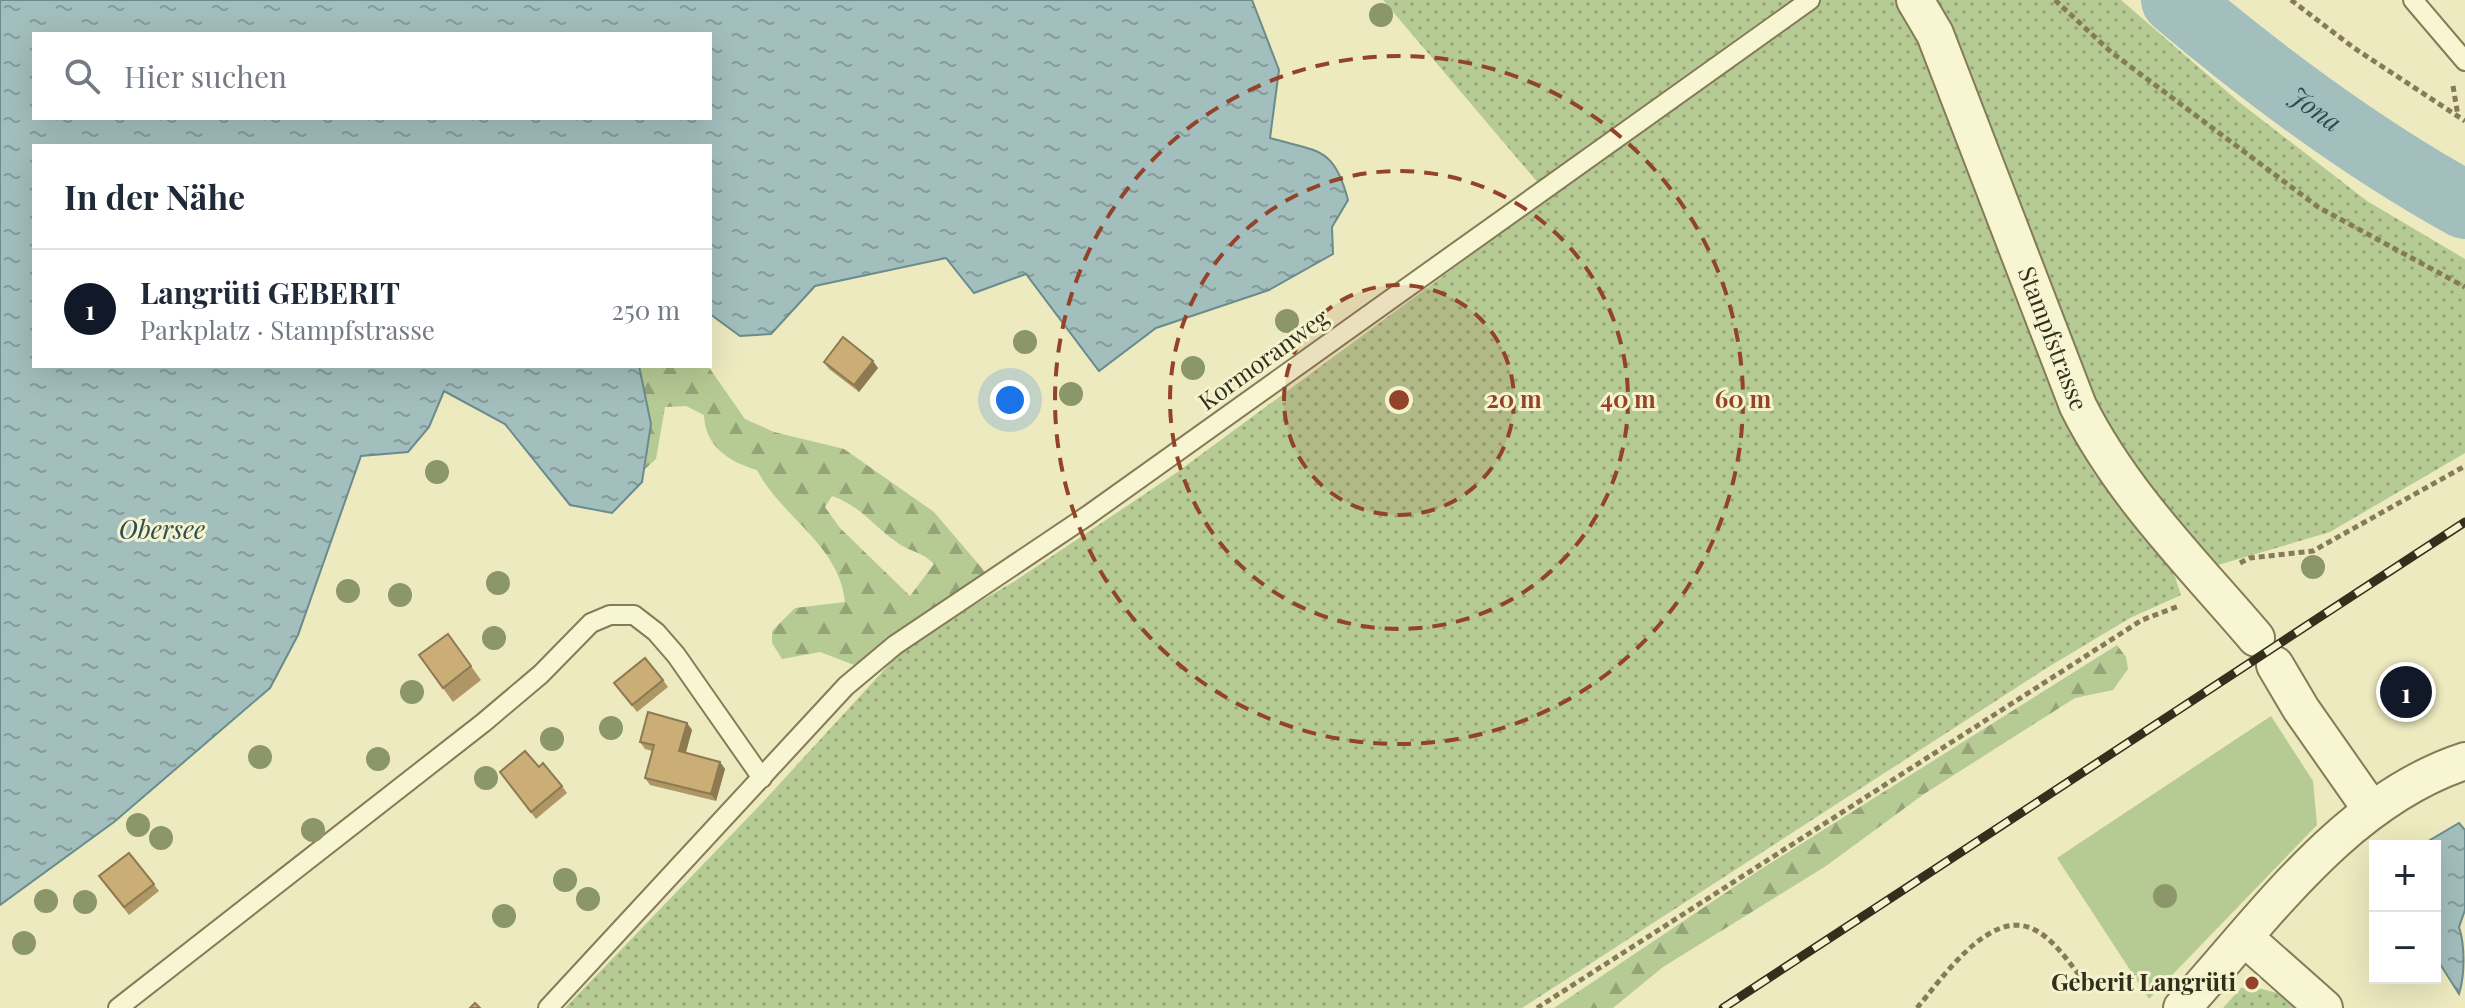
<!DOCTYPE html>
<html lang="de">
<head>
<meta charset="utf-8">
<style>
	:root { --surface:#fff; --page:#f2f2f3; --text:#1f2937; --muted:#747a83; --line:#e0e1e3; --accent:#111827 }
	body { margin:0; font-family:"Playfair Display",serif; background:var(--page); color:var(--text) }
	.controls { position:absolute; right:24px; bottom:24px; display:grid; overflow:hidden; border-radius:0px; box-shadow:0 8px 32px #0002 }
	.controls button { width:72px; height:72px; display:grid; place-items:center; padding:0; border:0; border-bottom:2px solid var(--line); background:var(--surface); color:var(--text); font:40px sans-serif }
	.you { position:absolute; left:1010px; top:400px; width:28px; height:28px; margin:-20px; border:6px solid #fff; border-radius:50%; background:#1a73e8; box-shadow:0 0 0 12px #1a73e833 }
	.badge { display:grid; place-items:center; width:52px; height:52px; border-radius:50%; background:var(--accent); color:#fff; font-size:26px; font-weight:700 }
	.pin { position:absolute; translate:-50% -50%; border:4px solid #fff; box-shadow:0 2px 8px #0006 }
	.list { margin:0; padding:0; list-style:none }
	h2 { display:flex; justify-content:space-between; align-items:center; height:104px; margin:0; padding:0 32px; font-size:34px }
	h2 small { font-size:26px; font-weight:400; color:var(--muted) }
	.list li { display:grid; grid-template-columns:52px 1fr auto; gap:24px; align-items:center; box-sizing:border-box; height:120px; padding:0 32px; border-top:2px solid var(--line) }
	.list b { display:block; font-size:30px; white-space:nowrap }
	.list p { margin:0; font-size:26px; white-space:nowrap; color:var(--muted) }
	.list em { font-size:26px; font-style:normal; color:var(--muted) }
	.icon { flex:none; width:44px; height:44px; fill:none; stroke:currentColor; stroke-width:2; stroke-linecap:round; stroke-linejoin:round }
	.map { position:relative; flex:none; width:2465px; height:1008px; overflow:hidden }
	.search { position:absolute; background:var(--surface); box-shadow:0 8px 32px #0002; left:32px; top:32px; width:680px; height:88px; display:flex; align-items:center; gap:20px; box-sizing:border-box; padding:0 28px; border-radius:0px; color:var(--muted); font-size:30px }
	.panel { position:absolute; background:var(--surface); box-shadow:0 8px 32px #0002; left:32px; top:144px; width:680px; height:224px; border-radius:0px }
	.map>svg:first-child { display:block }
	.grass { fill:url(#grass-dots) }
	.forest { fill:url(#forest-firs); fill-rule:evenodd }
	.garden { fill:#b6ca94 }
	.water { fill:url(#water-ripples); stroke:#6a8c8c; stroke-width:2; fill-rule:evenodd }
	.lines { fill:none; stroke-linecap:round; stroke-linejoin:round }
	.river { stroke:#a2bebd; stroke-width:68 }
	.lane-casing { stroke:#857b58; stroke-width:22 }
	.street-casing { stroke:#857b58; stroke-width:40 }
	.path { stroke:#857b58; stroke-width:5; stroke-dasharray:6 4; stroke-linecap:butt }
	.lane { stroke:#f8f6d2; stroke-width:18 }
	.street { stroke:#f8f6d2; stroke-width:36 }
	.rail-casing { stroke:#342e1c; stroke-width:9 }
	.rail { stroke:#f4f3ce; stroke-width:6; stroke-dasharray:18; stroke-linecap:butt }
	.tree { fill:#8b9669 }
	.wall { fill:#ae9665 }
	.shaded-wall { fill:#8d7a52 }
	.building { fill:#caae75; stroke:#8d7a52; stroke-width:2 }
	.ring { fill:none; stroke:#924329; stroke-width:4; stroke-dasharray:14 10 }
	.poi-dot { fill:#924329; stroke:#f4f3ce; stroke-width:3 }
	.labels { text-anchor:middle; stroke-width:6; stroke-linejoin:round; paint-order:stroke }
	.street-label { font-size:24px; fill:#342e1c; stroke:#f4f3ce }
	.poi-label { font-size:24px; font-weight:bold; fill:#342e1c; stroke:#f4f3ce; text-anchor:end }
	.water-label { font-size:26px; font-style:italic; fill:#2c4d54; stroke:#f4f3ce }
	.centre { fill:#924329; stroke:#f4f3ce; stroke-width:4 }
	.ring-label { font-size:24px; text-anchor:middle; font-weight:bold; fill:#924329; stroke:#f4f3ce; stroke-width:6; stroke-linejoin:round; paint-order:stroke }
</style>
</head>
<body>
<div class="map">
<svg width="2465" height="1008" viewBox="0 0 2465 1008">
	<defs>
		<pattern id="grass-dots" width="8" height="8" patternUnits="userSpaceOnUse" patternTransform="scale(2)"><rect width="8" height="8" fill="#b6ca94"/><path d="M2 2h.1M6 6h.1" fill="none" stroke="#95a478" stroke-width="1.8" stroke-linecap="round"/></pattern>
		<pattern id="forest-firs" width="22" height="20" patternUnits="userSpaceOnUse" patternTransform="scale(2)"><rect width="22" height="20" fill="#b6ca94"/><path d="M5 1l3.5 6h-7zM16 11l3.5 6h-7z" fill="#95a478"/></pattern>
		<pattern id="water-ripples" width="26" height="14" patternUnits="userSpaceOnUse" patternTransform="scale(2)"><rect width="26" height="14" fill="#a2bebd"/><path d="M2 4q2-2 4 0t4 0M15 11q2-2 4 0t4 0" fill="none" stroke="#859b99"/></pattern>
	</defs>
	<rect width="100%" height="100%" fill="#edeabf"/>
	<g class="grass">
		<path d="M1383 0H1897L1917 37 1943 102 2064 422 2093 472 2173 571 2181 595 2130 618 2045 669 1522 1008H565L762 803 895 658 934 628 1015 581 1176 473 1550 197Z"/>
		<path d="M1935 0H2121L2239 102 2367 201 2465 259V453L2330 532 2218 565 2150 492 2116 443 2084 380 1958 42Z"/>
		<path d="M2250 986 2281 994 2297 1008H2223L2241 988Z"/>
	</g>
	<g class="forest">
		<path d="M639 366H708L745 419 774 432 844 449 934 512 986 573 854 665 820 652 782 659 772 643V631L795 608 845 602C839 544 782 518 757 470 729 462 705 446 704 415L686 406 665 407 656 459 644 470 651 424ZM832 496C859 505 873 525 895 541 909 552 920 550 934 564L910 596 840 528 825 507Z"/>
		<path d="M2117 645 2126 657 2128 669 2113 690 2075 698 1924 794 1826 866 1663 967 1613 1008H1554L1758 871Z"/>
	</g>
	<path class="garden" d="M2271 716 2313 781 2317 825 2149 999 2057 858Z"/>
	<g class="water">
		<path d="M0 0H1252L1279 70 1270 138C1318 152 1334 146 1348 200L1332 227 1333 254 1269 290 1156 328 1099 371 1026 274 974 293 946 258 815 286 771 334 740 336 710 314V146H34V366H639L651 424 642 482 612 513 570 505 505 424 444 391 429 427 408 452 361 456 298 635 270 688 114 822 0 905ZM34 34H710V118H34Z"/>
		<path d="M2459 823 2465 830V910L2459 927C2465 945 2465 975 2459 994L2435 956V846H2420Z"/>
	</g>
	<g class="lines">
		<path class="river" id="s1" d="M2175 0C2265 76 2362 148 2465 205"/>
		<defs>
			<g id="lane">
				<path d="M2413 0 2465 61"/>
				<path d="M118 1008 483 723 541 674 591 623 610 615H634L656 632 676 655 762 778"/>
				<path d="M548 1008 846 686 895 645 1087 516 1810 0"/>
			</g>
			<g id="street">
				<path id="s2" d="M1915 0 1935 34 2078 406C2122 494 2193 564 2256 638"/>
				<path d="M2275 665 2301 709 2371 809"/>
				<path d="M2245 938 2324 1008"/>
				<path d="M2182 1008C2265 917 2344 801 2465 761"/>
			</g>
		</defs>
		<use href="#lane" class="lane-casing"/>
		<use href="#street" class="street-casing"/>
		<g class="path">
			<path d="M2055 0 2111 52 2318 207 2465 287"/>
			<path d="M2291 0 2354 48 2465 121"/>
			<path d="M2453 86 2458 116"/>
			<path d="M2240 563 2250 558 2313 551 2465 466"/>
			<path d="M1537 1008 2142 620 2179 606"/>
			<path d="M1917 1008C1941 980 1989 908 2033 929 2055 939 2070 965 2085 982"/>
		</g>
		<use href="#lane" class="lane"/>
		<use href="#street" class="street"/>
		<defs>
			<path id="rail" d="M1723 1008 2465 522"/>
		</defs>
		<use href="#rail" class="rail-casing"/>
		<use href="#rail" class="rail"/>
	</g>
	<g class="tree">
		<circle cx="1381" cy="15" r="12"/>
		<circle cx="1287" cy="321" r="12"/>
		<circle cx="1025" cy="342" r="12"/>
		<circle cx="1193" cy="368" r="12"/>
		<circle cx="1071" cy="394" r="12"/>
		<circle cx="437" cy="472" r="12"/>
		<circle cx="2313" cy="567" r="12"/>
		<circle cx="498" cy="583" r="12"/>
		<circle cx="348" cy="591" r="12"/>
		<circle cx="400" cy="595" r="12"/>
		<circle cx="494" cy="638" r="12"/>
		<circle cx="412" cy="692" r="12"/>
		<circle cx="611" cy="728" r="12"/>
		<circle cx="552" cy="739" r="12"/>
		<circle cx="260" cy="757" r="12"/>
		<circle cx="378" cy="759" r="12"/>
		<circle cx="486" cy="778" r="12"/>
		<circle cx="138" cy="825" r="12"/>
		<circle cx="313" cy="830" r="12"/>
		<circle cx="161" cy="838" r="12"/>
		<circle cx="565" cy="880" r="12"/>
		<circle cx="2165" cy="896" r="12"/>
		<circle cx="588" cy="899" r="12"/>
		<circle cx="46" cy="901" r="12"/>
		<circle cx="85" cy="902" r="12"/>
		<circle cx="504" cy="916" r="12"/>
		<circle cx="24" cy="943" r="12"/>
	</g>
	<g class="wall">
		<path d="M824 362 878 368 859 392 829 369Z"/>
		<path d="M448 634 481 680 453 702 419 655Z"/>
		<path d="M663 680 668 687 637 712 614 683Z"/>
		<path d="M687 723 692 730 686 753 720 762 725 769 716 801 650 785 645 778 652 751 645 749 640 742Z"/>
		<path d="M539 767 562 786 567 793 536 819 505 779Z"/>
		<path d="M129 853 159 891 129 915 99 876Z"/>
	</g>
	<g class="shaded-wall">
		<path d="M873 361 878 368 859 392 854 385Z"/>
		<path d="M687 723 692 730 684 758 679 751Z"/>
		<path d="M720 762 725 769 716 801 711 794Z"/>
	</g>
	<g class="building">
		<path d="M843 337 873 361 854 385 824 362Z"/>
		<path d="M448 634 471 666 443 688 419 655Z"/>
		<path d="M645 658 663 680 632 705 614 683Z"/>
		<path d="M648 712 687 723 679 751 720 762 711 794 645 778 654 745 640 742Z"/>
		<path d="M525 751 539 767 543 763 562 786 531 812 500 772Z"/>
		<path d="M129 853 154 884 124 907 99 876Z"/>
		<path d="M475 1003 480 1008H470Z"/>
	</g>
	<circle cx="1399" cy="400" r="115" fill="#924329" fill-opacity=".12"/>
	<g class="ring">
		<circle cx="1399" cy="400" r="115"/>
		<circle cx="1399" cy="400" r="229"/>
		<circle cx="1399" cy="400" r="344"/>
	</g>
	<circle class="poi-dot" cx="2252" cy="983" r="8"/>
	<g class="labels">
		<g class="street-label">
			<text dy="8" stroke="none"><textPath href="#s2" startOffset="366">Stampfstrasse</textPath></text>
			<text transform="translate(1264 360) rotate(-36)" y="8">Kormoranweg</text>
		</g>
		<g class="poi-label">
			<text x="2236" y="991">Geberit Langrüti</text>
		</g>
		<g class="water-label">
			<text dy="9" stroke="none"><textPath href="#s1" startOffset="178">Jona</textPath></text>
			<text x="162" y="539">Obersee</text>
		</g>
	</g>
	<circle cx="1399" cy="400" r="12" class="centre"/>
	<g class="ring-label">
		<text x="1514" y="408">20 m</text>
		<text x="1628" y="408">40 m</text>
		<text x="1743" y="408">60 m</text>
	</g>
</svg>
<div class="controls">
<button>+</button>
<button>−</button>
</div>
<div class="you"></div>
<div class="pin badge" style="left:2406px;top:692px">1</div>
<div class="search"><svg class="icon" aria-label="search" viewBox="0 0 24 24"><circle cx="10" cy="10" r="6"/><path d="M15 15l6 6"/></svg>Hier suchen</div>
<section class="panel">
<h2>In der Nähe<small></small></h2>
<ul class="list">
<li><span class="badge">1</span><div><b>Langrüti GEBERIT</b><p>Parkplatz · Stampfstrasse</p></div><em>250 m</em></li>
</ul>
</section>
</div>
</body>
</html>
